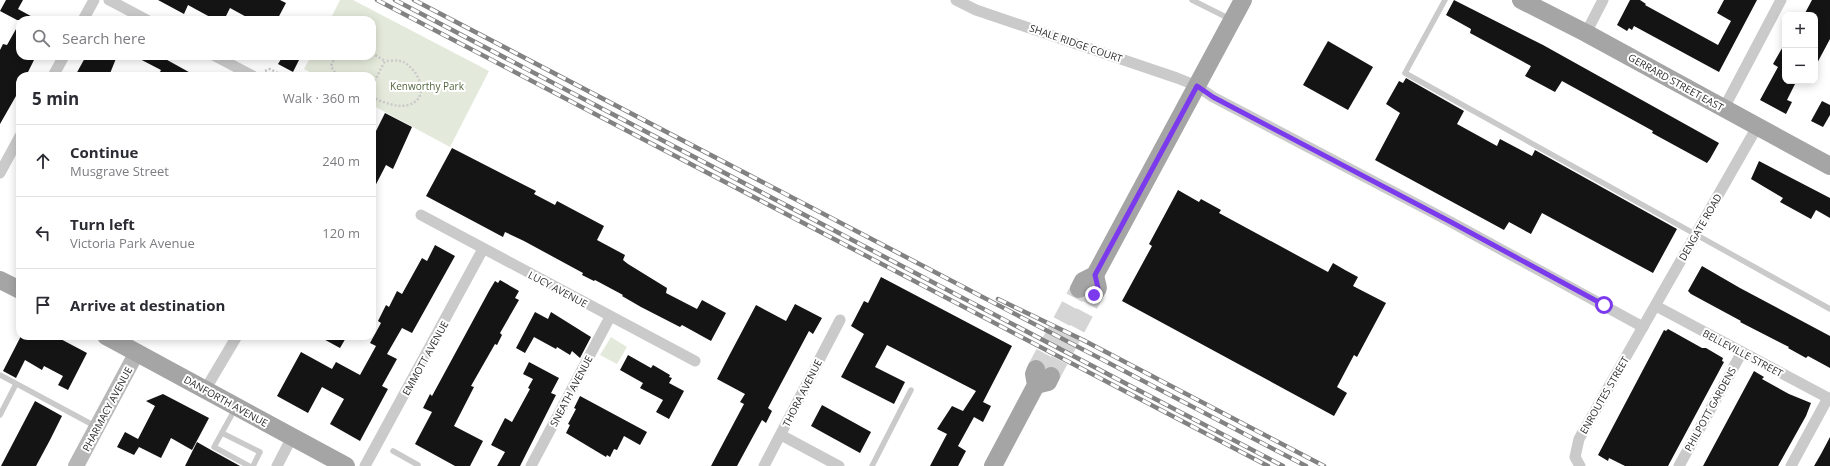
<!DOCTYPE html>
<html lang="en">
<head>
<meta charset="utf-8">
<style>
	:root { --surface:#fff; --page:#f7f7f7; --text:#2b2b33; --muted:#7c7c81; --line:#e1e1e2 }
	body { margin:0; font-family:"Open Sans",sans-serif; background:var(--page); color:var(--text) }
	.controls { position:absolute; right:12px; top:12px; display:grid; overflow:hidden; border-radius:8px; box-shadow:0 2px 10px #0003 }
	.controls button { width:36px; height:36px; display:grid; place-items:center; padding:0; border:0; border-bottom:1px solid var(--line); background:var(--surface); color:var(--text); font:20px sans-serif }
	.stop { position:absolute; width:12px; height:12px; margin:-9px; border:3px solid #7c3aed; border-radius:50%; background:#fff }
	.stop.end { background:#7c3aed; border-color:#fff; box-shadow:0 1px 4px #0008 }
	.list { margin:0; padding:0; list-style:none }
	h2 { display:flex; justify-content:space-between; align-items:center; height:52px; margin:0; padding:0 16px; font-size:17px }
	h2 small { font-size:13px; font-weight:400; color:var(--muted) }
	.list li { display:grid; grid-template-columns:26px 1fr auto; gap:12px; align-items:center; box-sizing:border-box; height:72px; padding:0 16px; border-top:1px solid var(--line) }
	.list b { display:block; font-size:15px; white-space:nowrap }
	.list p { margin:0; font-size:13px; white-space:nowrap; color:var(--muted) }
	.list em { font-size:13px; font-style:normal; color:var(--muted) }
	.icon { flex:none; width:22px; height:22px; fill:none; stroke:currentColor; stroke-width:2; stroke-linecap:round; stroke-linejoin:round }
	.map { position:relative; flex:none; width:1830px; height:466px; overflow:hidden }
	.search { position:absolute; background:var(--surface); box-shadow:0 2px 10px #0003; left:16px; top:16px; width:360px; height:44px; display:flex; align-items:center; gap:10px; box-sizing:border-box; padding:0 14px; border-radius:12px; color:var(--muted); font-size:15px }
	.panel { position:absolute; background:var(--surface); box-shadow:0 2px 10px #0003; left:16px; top:72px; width:360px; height:268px; border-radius:12px }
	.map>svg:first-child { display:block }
	.green { fill:#e4eadb }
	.building { fill:#141414 }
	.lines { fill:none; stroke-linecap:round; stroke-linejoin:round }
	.primary-tunnel { stroke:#d5d5d5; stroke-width:18; stroke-dasharray:18 9; stroke-linecap:butt }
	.path { stroke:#cacaca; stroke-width:2.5; stroke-dasharray:2 2; stroke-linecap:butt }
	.lane { stroke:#cacaca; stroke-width:5.5 }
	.street { stroke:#cacaca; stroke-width:11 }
	.secondary { stroke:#b7b7b7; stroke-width:16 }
	.primary { stroke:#a5a5a5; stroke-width:18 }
	.rail-casing { stroke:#828282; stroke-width:4.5 }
	.rail { stroke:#fff; stroke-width:3; stroke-dasharray:9; stroke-linecap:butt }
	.route { stroke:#7c3aed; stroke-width:5 }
	.labels { text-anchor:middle; stroke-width:4; stroke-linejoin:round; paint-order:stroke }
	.street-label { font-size:10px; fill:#2d2d2d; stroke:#fff }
	.park-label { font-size:10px; fill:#52663d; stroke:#fff }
</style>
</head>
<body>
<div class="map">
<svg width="1830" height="466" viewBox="0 0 1830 466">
	<rect width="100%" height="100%" fill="#fff"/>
	<g class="green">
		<path d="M340 0H353L489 71 450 147 372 105V76H317L304 69 311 56H372V20H330Z"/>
		<path d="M611 337 627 347 617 364 600 355Z"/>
	</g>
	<g class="building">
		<path d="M6 0H23L18 9 38 20H17L0 11Z"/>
		<path d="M158 0H280L286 3 277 20H252L230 8 224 20H208L210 17 188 5 184 14Z"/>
		<path d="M1454 0 1543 45 1719 143 1710 159 1707 163 1652 133 1653 131 1562 81 1555 92 1525 76 1531 66 1470 33 1471 29 1446 15Z"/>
		<path d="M1630 0H1640L1646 4 1645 5 1718 45 1731 21 1717 13 1724 0H1757L1719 72 1634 26 1632 30 1629 28 1627 31 1617 25Z"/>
		<path d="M1812 0H1830V39L1815 67V15H1804Z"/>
		<path d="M20 22V56H36L26 76H20V89L0 124V50L3 44 7 45Z"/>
		<path d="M1328 41 1373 67 1348 110 1303 85Z"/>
		<path d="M1785 43V81L1795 84 1787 100 1792 102 1786 114 1760 100 1778 67 1773 64Z"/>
		<path d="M86 56H117L109 76H75Z"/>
		<path d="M134 56H160L196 76H158L161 70Z"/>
		<path d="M283 56H301L293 72 278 64Z"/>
		<path d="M1406 78 1464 111 1457 124 1497 146 1500 139 1532 156 1535 150 1677 229 1653 273 1542 213 1531 234 1509 222 1504 230 1375 160 1400 113 1386 104 1399 81 1403 83Z"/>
		<path d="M1822 101 1830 105V115L1823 127 1811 121Z"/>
		<path d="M385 113 412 127 393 169 386 165 372 192V139Z"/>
		<path d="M452 148 536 191 534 194 555 205 557 201 604 226 597 240 625 255 623 260 628 264 667 288 666 293 697 309 702 300 726 313 711 341 682 325 680 327 641 307 622 296 623 295 595 280 594 281 582 275 583 273 524 241 505 232 503 237 426 196Z"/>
		<path d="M1759 161 1830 198V218L1816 210 1811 219 1780 202 1783 198 1751 179Z"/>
		<path d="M1178 190 1199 202 1201 199 1221 210 1219 213 1328 272 1333 263 1345 270 1358 277 1353 286 1386 303 1357 357 1354 355 1337 387 1347 393 1334 416 1122 301 1152 246 1149 244Z"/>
		<path d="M435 245 455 256 412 333 402 328 387 354 397 359 382 386 388 389 360 441 330 424 344 399 322 387 308 413 277 396 301 352 332 369 336 362 360 375 376 346 370 343 381 323 378 321 386 305 389 307 397 291 402 294 422 258 427 261Z"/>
		<path d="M1702 266 1740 288 1830 336V368L1808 356 1806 358 1788 348 1789 347 1740 322 1741 321 1691 294 1688 291Z"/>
		<path d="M881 277 1012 346 983 402 991 406 983 422 974 417 958 446 966 451 958 466H930L947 434 937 429 952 406 963 411 976 391 887 345 875 367 905 382 894 404 841 377 864 334 851 326 864 301 868 303Z"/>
		<path d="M500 280 519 291 515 298 519 300 500 333 502 335 497 345 495 344 471 386 474 387 454 426 483 441 470 466H455L415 444 432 412 423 408 430 394 432 396 489 291 495 281 498 283Z"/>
		<path d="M795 304 822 318 813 334 809 331 768 408 772 411 766 423 762 420 737 466H711L744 404 740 402 745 394 717 379 730 354 756 305 786 321Z"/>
		<path d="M535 312 548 319 551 312 591 337 580 358 572 351 570 355 557 347 556 349 534 337 525 353 516 348Z"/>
		<path d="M1668 329 1702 348H1706L1723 358 1722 361 1724 362 1668 466H1625L1609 458 1608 461 1598 455 1664 330 1666 331Z"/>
		<path d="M21 336H55L87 353 68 390 58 385 63 376 44 366 42 370 25 360 16 378 3 371Z"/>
		<path d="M318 336H347L340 348Z"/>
		<path d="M628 355 651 368 653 365 670 375 669 377 672 378 669 383 684 391 669 419 656 412 663 400 640 388 643 383 620 370Z"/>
		<path d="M529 362 559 378 551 393 556 395 520 466H497L505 452 491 445 505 418 512 422 530 389 528 388 533 379 523 374Z"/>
		<path d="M1754 371 1764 377 1762 379 1789 394 1811 403 1806 416 1778 466H1703Z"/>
		<path d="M163 394 209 418 192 450 171 438 161 458 139 447 134 455 117 447 125 432 138 439 155 406 146 401Z"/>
		<path d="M580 396 647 432 640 445 624 436 617 450 614 449 610 457 607 455 606 457 566 433 570 425 568 424 576 409 574 408Z"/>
		<path d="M35 401 62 416 50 440 36 466H1Z"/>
		<path d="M822 405 871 432 860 453 811 426Z"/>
		<path d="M1830 437V466H1814L1821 454Z"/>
		<path d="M197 442 211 450 240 466H185Z"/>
	</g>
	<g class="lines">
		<g class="primary-tunnel">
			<path d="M1036 369 1079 289"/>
			<path d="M1051 376 1094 295"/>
		</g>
		<g class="path">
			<path d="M372 53 385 61 372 86"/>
			<path d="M265 71 270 69 283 76"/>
			<path d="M337 76 331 66 334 59 340 56"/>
			<path d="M372 97C382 102 397 108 408 105 427 100 422 80 413 70 409 66 406 62 400 61 396 60 389 61 385 61"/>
		</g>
		<g class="lane">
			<path d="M1192 0 1230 19"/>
			<path d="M1445 0 1405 73 1830 309"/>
			<path d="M0 375 95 426"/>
			<path d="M235 409 214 447 249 466"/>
			<path d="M0 415 16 384"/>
			<path d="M222 433 260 452 253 466"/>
			<path d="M393 451 418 465 417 466"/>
			<path d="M872 466 911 390"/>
		</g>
		<g class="street">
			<path d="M109 0 147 20"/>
			<path d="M956 0 976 10 1177 78 1197 86 1213 97 1449 221 1643 327"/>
			<path d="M83 20 94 0"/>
			<path d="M1586 33 1603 0"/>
			<path d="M215 56 253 76"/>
			<path d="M53 76 64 56"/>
			<path d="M1724 108 1781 0"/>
			<path d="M0 173 20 136"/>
			<path d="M421 215 695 361"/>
			<path d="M1656 306 1830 399"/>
			<path d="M205 390 237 336"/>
			<path d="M781 435 839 466"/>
			<path d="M277 466 292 437"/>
			<path d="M365 466 483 249"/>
			<path d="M531 466 610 317"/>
			<path d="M764 466 840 320"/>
			<path d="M1580 466 1575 457 1579 439 1757 127"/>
			<path d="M1679 466 1742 352"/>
			<path d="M1791 466 1828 398"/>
		</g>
		<path class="secondary" d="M76 466 137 352"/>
		<g class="primary">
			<path d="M1521 0 1586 33 1830 166"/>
			<path d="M0 280 20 290"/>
			<path d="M1079 289 1083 281 1095 275 1243 0"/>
			<path d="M1094 295 1098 288 1095 275"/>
			<path d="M106 336 346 466"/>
			<path d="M1036 385 1048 382 1051 376"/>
			<path d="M993 466 1036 385 1034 374 1036 369"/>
		</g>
		<defs>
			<g id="rail">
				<path d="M377 0 1268 466"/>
				<path d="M395 0 1283 466"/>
				<path d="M414 0 1306 466"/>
				<path d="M998 299 1083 340 1324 466"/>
			</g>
		</defs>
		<use href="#rail" class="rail-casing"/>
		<use href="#rail" class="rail"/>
	</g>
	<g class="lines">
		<path class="route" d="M1094 295 1098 288 1095 275 1197 86 1213 97 1449 221 1604 305"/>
	</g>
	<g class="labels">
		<g class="street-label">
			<text transform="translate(1076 43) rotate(19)" y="4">SHALE RIDGE COURT</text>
			<text transform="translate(1676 82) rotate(29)" y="4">GERRARD STREET EAST</text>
			<text transform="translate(1700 227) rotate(-60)" y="4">DENGATE ROAD</text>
			<text transform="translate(558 289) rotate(28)" y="4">LUCY AVENUE</text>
			<text transform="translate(1743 353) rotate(28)" y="4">BELLEVILLE STREET</text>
			<text transform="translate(425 358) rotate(-61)" y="4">EMMOTT AVENUE</text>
			<text transform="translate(571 391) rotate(-62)" y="4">SNEATH AVENUE</text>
			<text transform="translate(802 393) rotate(-63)" y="4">THORA AVENUE</text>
			<text transform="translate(1604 395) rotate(-60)" y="4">ENROUTES STREET</text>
			<text transform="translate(226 401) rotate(29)" y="4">DANFORTH AVENUE</text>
			<text transform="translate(107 409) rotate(-62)" y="4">PHARMACY AVENUE</text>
			<text transform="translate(1710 409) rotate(-61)" y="4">PHILPOTT GARDENS</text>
		</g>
		<g class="park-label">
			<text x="427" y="90">Kenworthy Park</text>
		</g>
	</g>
</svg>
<div class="controls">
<button>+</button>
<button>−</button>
</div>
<div class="stop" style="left:1604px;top:305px"></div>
<div class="stop end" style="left:1094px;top:295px"></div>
<div class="search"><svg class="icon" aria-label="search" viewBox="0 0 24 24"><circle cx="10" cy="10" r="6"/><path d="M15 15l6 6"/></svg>Search here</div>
<section class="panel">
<h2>5 min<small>Walk · 360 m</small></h2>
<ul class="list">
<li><svg class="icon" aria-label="ahead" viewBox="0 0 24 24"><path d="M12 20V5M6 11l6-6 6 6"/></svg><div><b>Continue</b><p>Musgrave Street</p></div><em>240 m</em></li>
<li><svg class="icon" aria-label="left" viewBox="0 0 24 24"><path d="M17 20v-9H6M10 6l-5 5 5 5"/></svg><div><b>Turn left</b><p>Victoria Park Avenue</p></div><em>120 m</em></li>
<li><svg class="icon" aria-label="arrive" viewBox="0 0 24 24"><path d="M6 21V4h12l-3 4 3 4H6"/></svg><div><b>Arrive at destination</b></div></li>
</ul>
</section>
</div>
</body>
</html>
